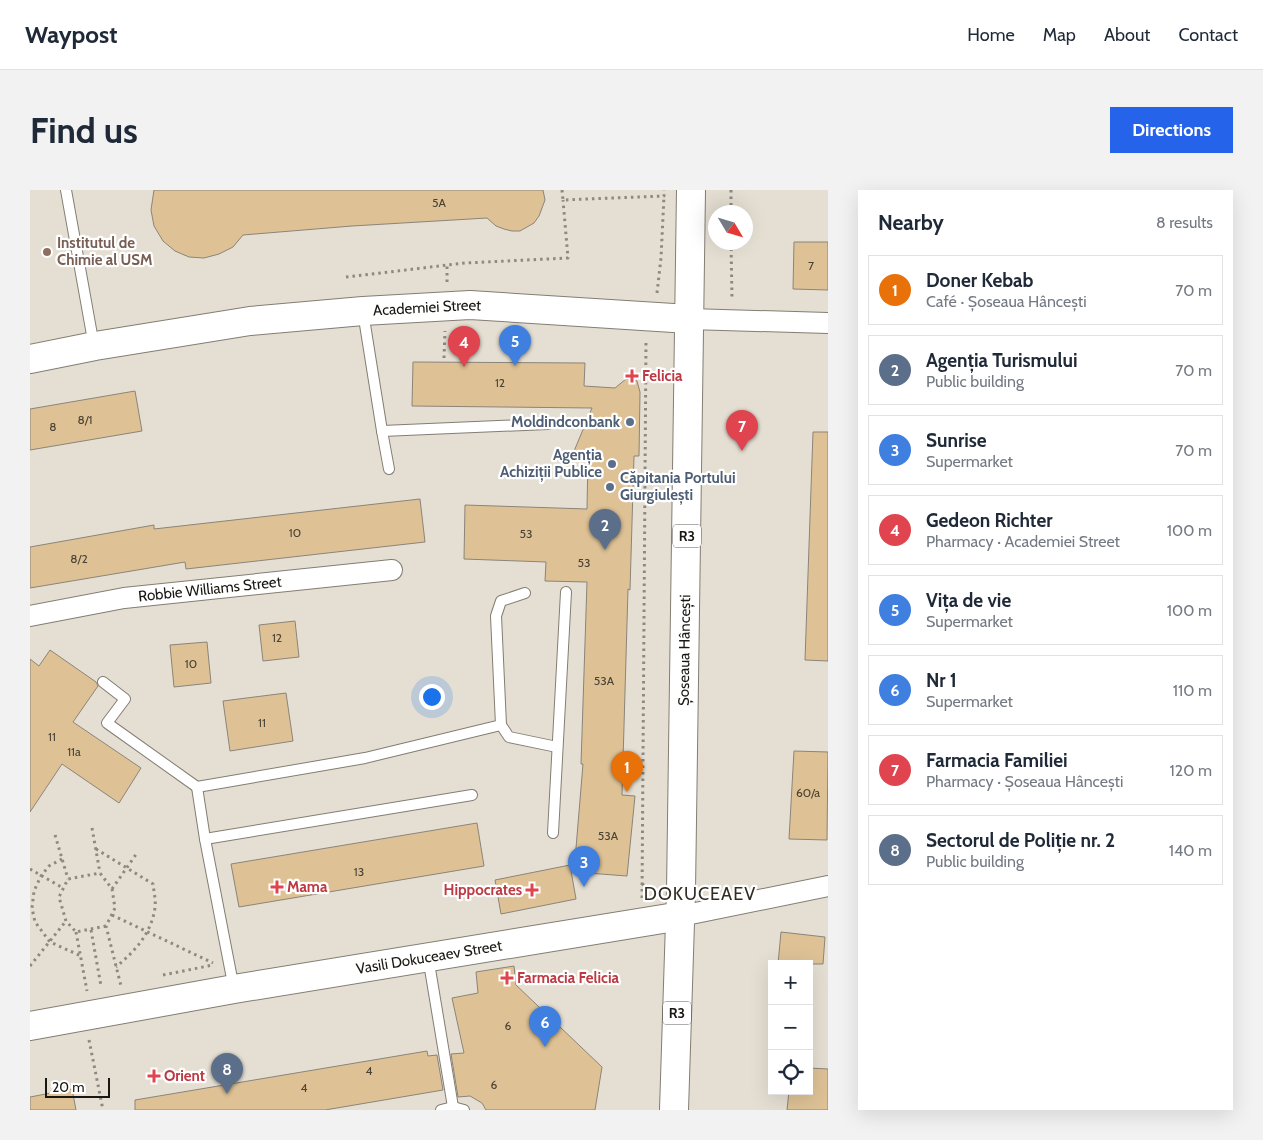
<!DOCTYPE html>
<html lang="en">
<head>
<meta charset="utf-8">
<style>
	:root { --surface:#fff; --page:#f2f2f3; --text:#1f2937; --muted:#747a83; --line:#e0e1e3; --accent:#2563eb }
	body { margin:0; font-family:Cabin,sans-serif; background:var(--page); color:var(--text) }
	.controls { position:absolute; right:15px; bottom:15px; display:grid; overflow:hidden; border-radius:0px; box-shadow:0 5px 20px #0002 }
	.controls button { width:45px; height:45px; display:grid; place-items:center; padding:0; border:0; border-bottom:1px solid var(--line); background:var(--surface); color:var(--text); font:25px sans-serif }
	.compass { position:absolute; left:678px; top:15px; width:45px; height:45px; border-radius:50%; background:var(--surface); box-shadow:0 5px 20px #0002; rotate:128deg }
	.scale { position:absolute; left:15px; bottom:12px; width:65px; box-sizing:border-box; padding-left:5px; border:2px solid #191713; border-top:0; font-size:14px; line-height:18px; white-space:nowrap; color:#191713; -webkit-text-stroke:4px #fff; paint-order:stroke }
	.you { position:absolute; left:401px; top:506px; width:18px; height:18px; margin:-12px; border:4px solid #fff; border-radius:50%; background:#1a73e8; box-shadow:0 0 0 8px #1a73e833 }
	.badge { display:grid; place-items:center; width:32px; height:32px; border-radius:50%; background:var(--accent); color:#fff; font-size:16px; font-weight:700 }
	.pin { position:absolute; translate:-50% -41px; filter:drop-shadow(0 1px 2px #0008) }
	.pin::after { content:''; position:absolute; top:26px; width:18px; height:15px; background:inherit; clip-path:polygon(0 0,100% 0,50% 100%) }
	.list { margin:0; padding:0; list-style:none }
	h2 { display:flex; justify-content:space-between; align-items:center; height:65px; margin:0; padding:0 20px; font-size:21px }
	h2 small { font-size:16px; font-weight:400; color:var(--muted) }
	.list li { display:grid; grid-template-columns:32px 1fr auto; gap:15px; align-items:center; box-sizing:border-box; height:70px; margin:0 10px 10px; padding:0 10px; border:1px solid var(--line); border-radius:0px }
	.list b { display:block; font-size:19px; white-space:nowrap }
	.list p { margin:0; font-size:16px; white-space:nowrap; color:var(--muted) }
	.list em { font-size:16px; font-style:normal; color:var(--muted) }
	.icon { flex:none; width:28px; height:28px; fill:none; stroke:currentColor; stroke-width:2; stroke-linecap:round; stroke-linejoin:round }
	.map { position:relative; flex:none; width:798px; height:920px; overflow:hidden; border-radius:0px }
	header { display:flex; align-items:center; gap:30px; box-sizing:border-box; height:70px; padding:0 25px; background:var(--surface); border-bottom:1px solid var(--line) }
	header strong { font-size:24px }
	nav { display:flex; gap:28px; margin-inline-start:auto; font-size:18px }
	.intro { display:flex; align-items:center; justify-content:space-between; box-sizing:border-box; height:120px; padding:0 30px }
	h1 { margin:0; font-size:35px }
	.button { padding:12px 22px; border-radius:0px; background:var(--accent); color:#fff; font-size:18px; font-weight:700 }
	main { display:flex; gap:30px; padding:0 30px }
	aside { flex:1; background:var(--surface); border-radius:0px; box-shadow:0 5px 20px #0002 }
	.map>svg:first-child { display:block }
	.building { fill:#dec296; stroke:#8b8479 }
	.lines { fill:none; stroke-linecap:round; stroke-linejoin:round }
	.lane-casing { stroke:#837d73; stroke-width:12 }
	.street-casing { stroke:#837d73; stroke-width:22 }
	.secondary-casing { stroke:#837d73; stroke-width:30 }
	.primary-casing { stroke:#837d73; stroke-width:30 }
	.path { stroke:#8d8980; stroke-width:3; stroke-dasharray:2.5 4; stroke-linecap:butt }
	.lane { stroke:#fff; stroke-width:10 }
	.street { stroke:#fff; stroke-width:20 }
	.secondary { stroke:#fff; stroke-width:28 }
	.primary { stroke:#fff; stroke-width:28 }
	.education-dot { fill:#8d6e63; stroke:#fff; stroke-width:2 }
	.health-dot { fill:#e0444e; stroke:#fff; stroke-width:2 }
	.service-dot { fill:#5c6f8a; stroke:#fff; stroke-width:2 }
	.labels { text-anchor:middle; stroke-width:4.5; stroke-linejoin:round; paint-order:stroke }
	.number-label { font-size:12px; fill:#4a4234 }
	.shield { fill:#fff; stroke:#5e5d5a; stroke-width:1 }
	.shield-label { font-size:14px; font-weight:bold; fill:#191713 }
	.education-label { font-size:15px; font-weight:bold; fill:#785e54; stroke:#fff; text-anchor:start }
	.street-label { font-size:15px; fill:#191713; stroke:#fff }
	.health-label { font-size:15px; font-weight:bold; fill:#be3a42; stroke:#fff; text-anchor:start }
	.service-label { font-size:15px; font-weight:bold; fill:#4e5e75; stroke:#fff; text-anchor:end }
	.quarter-label { font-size:18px; letter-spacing:1px; fill:#312d23; stroke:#fff }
</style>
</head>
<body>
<header>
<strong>Waypost</strong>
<nav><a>Home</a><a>Map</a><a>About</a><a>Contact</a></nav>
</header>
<div class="intro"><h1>Find us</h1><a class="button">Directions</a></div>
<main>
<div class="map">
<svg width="798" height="920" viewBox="0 0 798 920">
	<rect width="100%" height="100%" fill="#e5dfd3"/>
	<g class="building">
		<path d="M124 0H513L515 10 509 26 504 33 490 41H482L474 39 466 36 457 28 322 36 213 45 203 57 189 64 174 68 159 67 145 61 133 51 124 36 121 20Z"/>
		<path d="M764 52H798V100L763 99Z"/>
		<path d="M383 172 555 173 554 196 585 198 596 189H603L607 191 610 202 609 266H604L600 400 598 399 592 605 605 606 597 686 544 682 553 574H551L557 392 515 391 516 372 434 369 435 315 557 319 558 266H542L562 218 382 216Z"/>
		<path d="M105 201 112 241 0 260V219Z"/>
		<path d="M783 242H798V471L775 470Z"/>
		<path d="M390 309 395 352 156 379 155 372 0 398V357L124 335V339Z"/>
		<path d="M265 431 269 467 233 471 229 435Z"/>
		<path d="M177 452 181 493 144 497 140 455Z"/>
		<path d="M20 460 66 492 68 496 43 532 111 578 89 613 32 574 0 622V469L9 476Z"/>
		<path d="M256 503 263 551 200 561 193 511Z"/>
		<path d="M764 561 798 562 797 650 759 649Z"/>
		<path d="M447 633 454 676 209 717 201 674Z"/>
		<path d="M540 675 546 709 471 724 465 690Z"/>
		<path d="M751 742 795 747 793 774H748Z"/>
		<path d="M484 776 486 795 572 877 565 920H456L452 913 440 906 428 907 421 864 434 863 422 808 448 803 446 782Z"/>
		<path d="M397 861 398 866 407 865 413 900 295 920H105V910Z"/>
		<path d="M779 878 798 879V920H757L759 901H779Z"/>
		<path d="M42 899 46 920H0V907Z"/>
	</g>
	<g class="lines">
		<defs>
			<g id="lane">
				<path d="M36 0 64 156"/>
				<path d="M333 122 352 241 359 279"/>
				<path d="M352 241 518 234"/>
				<path d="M73 492 95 509 77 533 167 597"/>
				<path d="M471 535 466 426 471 411 495 403"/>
				<path d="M523 643 536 402"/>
				<path d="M175 649 167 597 335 568 471 535 479 547 527 557"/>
				<path d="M398 767 423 917"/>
				<path d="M204 799 175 649 442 605"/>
				<path d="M411 920 423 917 434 920"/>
			</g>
			<g id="street">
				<path d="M659 129 798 133"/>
				<path id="s1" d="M0 426 94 408 362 380"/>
				<path d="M651 726 798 696"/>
			</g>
			<g id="secondary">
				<path id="s2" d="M0 169 65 156 220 131 333 121 440 115 659 129"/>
				<path id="s3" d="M0 836 204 799 651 726"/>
			</g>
			<g id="primary">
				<path id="s4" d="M644 920 651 701 661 0"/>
			</g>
		</defs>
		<use href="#lane" class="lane-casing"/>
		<use href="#street" class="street-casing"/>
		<use href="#secondary" class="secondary-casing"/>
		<use href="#primary" class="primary-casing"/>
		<g class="path">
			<path d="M532 0 533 10 634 6V0"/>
			<path d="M701 0V22"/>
			<path d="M701 52 702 109"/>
			<path d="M316 87 435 73 538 68 533 10"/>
			<path d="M417 92V75"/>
			<path d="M627 103 631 68 634 6"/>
			<path d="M414 168 415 141"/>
			<path d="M62 638 70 683"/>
			<path d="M25 645 38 689"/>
			<path d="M66 659 123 694C124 702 126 711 125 718 121 744 105 761 86 777"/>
			<path d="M32 669 19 676 11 686 4 701 2 718 5 732 20 752 51 766"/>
			<path d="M0 679 33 698"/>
			<path d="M612 694 623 700H628"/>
			<path d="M82 699 107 663"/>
			<path d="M612 708 616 150"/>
			<path d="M82 725 183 773"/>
			<path d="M76 736 46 742 36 731 29 707 38 689 70 683 82 699 85 718 76 736 91 796"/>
			<path d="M61 740 71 796"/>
			<path d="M46 742 57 801"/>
			<path d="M0 776 36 731"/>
			<path d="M133 785 183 775"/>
			<path d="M59 850 73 920"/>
		</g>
		<use href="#lane" class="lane"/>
		<use href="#street" class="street"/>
		<use href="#secondary" class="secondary"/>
		<use href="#primary" class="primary"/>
	</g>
	<circle class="education-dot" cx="17" cy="62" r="5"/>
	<g class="health-dot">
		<path d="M599.5 178.5h5v5h5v5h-5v5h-5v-5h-5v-5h5z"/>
		<path d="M244.5 689.5h5v5h5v5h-5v5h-5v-5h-5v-5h5z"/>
		<path d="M499.5 692.5h5v5h5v5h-5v5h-5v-5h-5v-5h5z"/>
		<path d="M474.5 780.5h5v5h5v5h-5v5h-5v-5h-5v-5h5z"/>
		<path d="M121.5 878.5h5v5h5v5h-5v5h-5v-5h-5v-5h5z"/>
	</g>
	<g class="service-dot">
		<circle cx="600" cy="232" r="5"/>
		<circle cx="582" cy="274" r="5"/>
		<circle cx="580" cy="297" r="5"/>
	</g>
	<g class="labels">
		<g class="number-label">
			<text x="409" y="17">5A</text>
			<text x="781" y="80">7</text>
			<text x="470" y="197">12</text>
			<text x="55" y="234">8/1</text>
			<text x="23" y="241">8</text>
			<text x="265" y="347">10</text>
			<text x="496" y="348">53</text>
			<text x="49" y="373">8/2</text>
			<text x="554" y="377">53</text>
			<text x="247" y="452">12</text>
			<text x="161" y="478">10</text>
			<text x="574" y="495">53A</text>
			<text x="232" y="537">11</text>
			<text x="22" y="551">11</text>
			<text x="44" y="566">11a</text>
			<text x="778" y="607">60/a</text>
			<text x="578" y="650">53A</text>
			<text x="329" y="686">13</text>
			<text x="478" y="840">6</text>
			<text x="339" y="885">4</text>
			<text x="464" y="899">6</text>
			<text x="274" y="902">4</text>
		</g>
		<g class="shield">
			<rect x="643" y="334.5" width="28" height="23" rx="4"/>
			<rect x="633" y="811.5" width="28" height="23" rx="4"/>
		</g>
		<g class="shield-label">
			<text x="657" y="351">R3</text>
			<text x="647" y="828">R3</text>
		</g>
		<g class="education-label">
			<text x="27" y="58">Institutul de<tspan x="27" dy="17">Chimie al USM</tspan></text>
		</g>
		<g class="street-label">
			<text dy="5" stroke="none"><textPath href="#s2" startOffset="401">Academiei Street</textPath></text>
			<text dy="5" stroke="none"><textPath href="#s1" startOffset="182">Robbie Williams Street</textPath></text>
			<text dy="5" stroke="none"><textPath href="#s4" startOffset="460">Șoseaua Hâncești</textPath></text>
			<text dy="5" stroke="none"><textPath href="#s3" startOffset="405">Vasili Dokuceaev Street</textPath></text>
		</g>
		<g class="health-label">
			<text x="612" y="191">Felicia</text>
			<text x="257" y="702">Mama</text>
			<text x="492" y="705" text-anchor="end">Hippocrates</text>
			<text x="487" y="793">Farmacia Felicia</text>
			<text x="134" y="891">Orient</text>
		</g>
		<g class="service-label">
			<text x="590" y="237">Moldindconbank</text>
			<text x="572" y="270">Agenția<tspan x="572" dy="17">Achiziții Publice</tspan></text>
			<text x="590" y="293" text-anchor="start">Căpitania Portului<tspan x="590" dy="17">Giurgiulești</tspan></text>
		</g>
		<g class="quarter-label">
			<text x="670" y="710">DOKUCEAEV</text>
		</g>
	</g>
</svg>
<div class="controls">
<button>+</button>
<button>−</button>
<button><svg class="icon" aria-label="locate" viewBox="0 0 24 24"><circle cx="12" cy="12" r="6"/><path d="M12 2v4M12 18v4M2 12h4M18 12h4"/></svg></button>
</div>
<svg class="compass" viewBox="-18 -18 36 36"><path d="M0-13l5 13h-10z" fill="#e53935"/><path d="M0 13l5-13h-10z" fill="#747a83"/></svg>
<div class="scale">20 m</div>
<div class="you"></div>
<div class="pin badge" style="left:597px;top:602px;background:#e8710a">1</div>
<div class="pin badge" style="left:575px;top:360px;background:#5c6f8a">2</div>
<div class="pin badge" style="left:554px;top:697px;background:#3f7fe0">3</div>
<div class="pin badge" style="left:434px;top:177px;background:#e0444e">4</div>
<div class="pin badge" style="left:485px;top:176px;background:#3f7fe0">5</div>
<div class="pin badge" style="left:515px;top:857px;background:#3f7fe0">6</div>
<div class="pin badge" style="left:712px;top:261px;background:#e0444e">7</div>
<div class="pin badge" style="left:197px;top:904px;background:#5c6f8a">8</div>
</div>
<aside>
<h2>Nearby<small>8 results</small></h2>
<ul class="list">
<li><span class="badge" style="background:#e8710a">1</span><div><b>Doner Kebab</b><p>Café · Șoseaua Hâncești</p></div><em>70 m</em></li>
<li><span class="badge" style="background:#5c6f8a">2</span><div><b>Agenția Turismului</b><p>Public building</p></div><em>70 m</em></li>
<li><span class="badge" style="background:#3f7fe0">3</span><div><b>Sunrise</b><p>Supermarket</p></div><em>70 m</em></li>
<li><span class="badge" style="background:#e0444e">4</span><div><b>Gedeon Richter</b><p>Pharmacy · Academiei Street</p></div><em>100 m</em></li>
<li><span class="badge" style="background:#3f7fe0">5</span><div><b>Vița de vie</b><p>Supermarket</p></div><em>100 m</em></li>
<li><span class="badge" style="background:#3f7fe0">6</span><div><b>Nr 1</b><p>Supermarket</p></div><em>110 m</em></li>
<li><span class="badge" style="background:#e0444e">7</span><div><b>Farmacia Familiei</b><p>Pharmacy · Șoseaua Hâncești</p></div><em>120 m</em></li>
<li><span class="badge" style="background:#5c6f8a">8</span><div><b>Sectorul de Poliție nr. 2</b><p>Public building</p></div><em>140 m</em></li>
</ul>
</aside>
</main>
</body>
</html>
